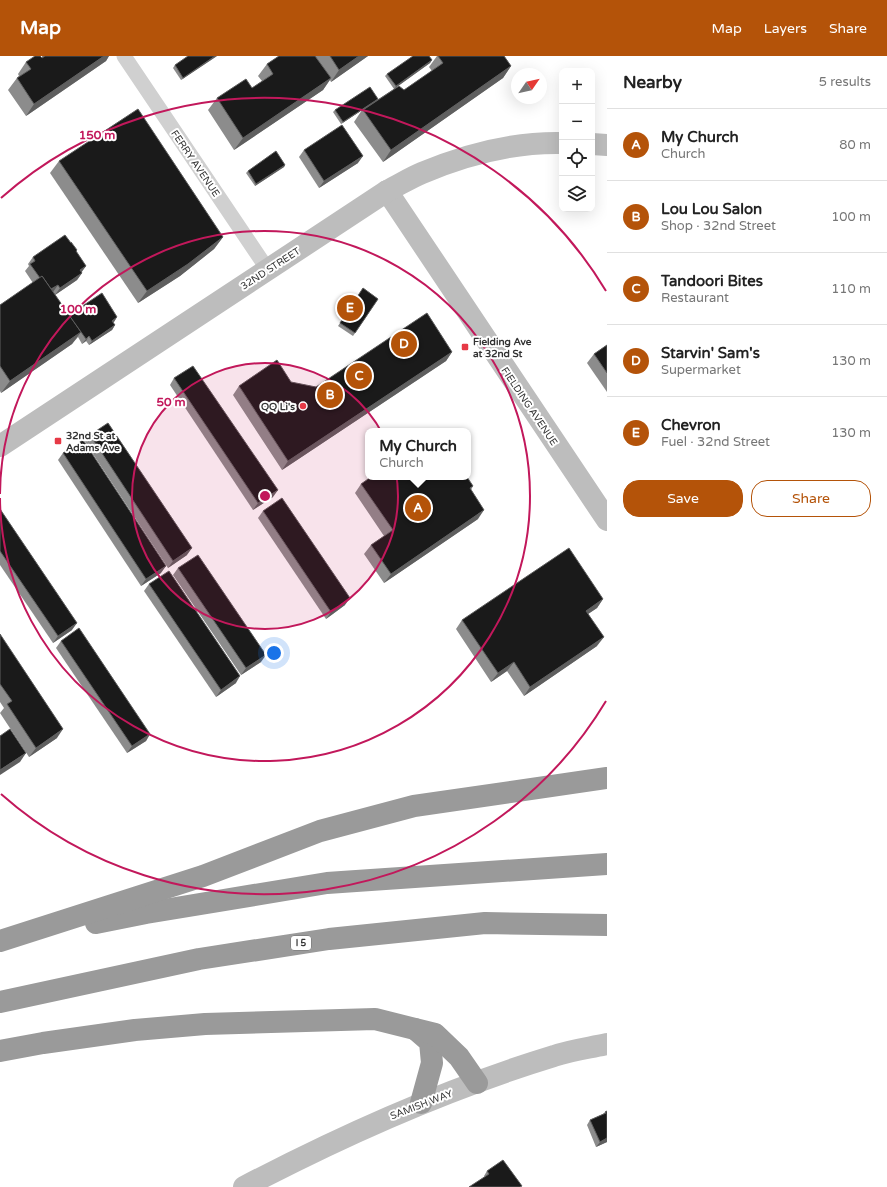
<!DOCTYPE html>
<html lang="en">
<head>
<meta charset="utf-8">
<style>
	:root { --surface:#fff; --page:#f6f6f6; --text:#222; --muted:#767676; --line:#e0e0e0; --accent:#b45309 }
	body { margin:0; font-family:"Varela Round",sans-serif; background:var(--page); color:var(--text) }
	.controls { position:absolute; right:12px; top:12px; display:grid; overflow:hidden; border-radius:8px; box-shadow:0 4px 16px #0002 }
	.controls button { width:36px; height:36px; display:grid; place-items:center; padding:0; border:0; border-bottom:1px solid var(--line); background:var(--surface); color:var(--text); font:20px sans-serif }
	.compass { position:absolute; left:511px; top:12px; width:36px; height:36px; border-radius:50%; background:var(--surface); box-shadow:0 4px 16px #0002; rotate:56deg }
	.you { position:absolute; left:274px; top:597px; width:14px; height:14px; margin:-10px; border:3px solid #fff; border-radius:50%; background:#1a73e8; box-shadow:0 0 0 6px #1a73e833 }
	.badge { display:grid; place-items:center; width:26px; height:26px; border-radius:50%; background:var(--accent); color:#fff; font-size:13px; font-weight:700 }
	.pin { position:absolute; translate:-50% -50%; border:2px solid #fff; box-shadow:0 1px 4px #0006 }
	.popup { position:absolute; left:365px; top:372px; width:106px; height:52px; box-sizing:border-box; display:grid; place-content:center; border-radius:8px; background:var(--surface); filter:drop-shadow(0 1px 3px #0005); font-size:13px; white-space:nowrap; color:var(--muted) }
	.popup b { font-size:15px; color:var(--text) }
	.popup::after { content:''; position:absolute; left:50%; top:100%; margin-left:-8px; border:8px solid transparent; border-top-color:var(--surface) }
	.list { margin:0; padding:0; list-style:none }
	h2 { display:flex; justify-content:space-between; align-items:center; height:52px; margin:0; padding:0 16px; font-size:17px }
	h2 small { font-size:13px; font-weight:400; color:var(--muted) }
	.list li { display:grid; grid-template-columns:26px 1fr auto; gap:12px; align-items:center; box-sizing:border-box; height:72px; padding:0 16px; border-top:1px solid var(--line) }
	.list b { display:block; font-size:15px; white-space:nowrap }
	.list p { margin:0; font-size:13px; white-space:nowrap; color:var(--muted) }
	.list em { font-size:13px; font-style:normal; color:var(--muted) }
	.actions { display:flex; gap:8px; padding:12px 16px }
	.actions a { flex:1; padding:9px 0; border:1px solid var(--accent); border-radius:16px; text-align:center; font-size:14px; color:var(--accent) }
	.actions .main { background:var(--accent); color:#fff }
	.icon { flex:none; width:22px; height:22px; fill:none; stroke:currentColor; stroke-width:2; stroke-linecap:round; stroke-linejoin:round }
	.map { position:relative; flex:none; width:607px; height:1131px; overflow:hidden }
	header { display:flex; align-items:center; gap:24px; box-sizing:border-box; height:56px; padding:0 20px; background:var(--accent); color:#fff }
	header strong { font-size:19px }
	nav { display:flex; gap:22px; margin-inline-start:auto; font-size:14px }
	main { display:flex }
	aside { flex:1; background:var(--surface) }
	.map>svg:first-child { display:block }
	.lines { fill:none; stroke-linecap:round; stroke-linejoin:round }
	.street { stroke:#d0d0d0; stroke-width:15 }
	.secondary { stroke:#bdbdbd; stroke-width:22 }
	.highway { stroke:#9a9a9a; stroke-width:22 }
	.wall { fill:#8c8c8c }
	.shaded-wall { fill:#5f5f5f }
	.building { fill:#1a1a1a; stroke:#5f5f5f }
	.ring { fill:none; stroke:#c2185b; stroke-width:2 }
	.poi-dot { fill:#e63946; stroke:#fff; stroke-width:1.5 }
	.labels { text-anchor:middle; stroke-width:4; stroke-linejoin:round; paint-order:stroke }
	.shield { fill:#fff; stroke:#707070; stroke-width:1 }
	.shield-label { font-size:9px; font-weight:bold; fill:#333 }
	.street-label { font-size:10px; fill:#333; stroke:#fff }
	.poi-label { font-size:10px; font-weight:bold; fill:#333; stroke:#fff; text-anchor:start }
	.centre { fill:#c2185b; stroke:#fff; stroke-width:2 }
	.ring-label { font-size:12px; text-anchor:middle; font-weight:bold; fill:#c2185b; stroke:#fff; stroke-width:4; stroke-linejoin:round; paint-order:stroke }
</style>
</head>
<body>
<header>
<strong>Map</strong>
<nav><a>Map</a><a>Layers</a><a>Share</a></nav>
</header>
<main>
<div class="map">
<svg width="607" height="1131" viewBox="0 0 607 1131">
	<rect width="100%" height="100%" fill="#fff"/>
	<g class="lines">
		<path class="street" d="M124 0 268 214"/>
		<g class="secondary">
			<path d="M592 88 607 89"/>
			<path d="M387 135 607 464"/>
			<path d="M0 390 387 135C399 129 410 122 422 117 467 98 514 86 562 87"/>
			<path d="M244 1131C343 1079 446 1033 554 1000 571 994 589 992 607 988"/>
		</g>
		<g class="highway">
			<path d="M96 867 146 857 327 827 607 808"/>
			<path d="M0 885 203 820 320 775 414 750 607 722"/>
			<path d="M0 946 199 903 329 883 485 867 607 869"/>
			<path d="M415 973 430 986 432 1007 421 1047"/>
			<path d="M0 995 43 987 135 974 205 968 375 963 435 978 459 1001 477 1027"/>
		</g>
	</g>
	<g class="wall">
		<path d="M42 0H109L106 5 26 60 8 34 17 22 19 20 18 18 26 6 42 2Z"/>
		<path d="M217 0 181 24 173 12 175 9Z"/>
		<path d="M279 0H368L331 26 330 24 323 34 234 94 208 54 217 42 252 32 262 25 258 20 267 8Z"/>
		<path d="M437 0H504L511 10 503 22 383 106 354 66 362 54 341 68 333 56 335 54 377 44 394 33 385 20 387 18 432 4 430 7 395 32 404 34 432 15 429 11Z"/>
		<path d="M304 94 358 107 319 132 299 101Z"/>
		<path d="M59 105 223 181 214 193 180 220 138 247 50 117Z"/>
		<path d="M285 109 284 111 255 130 246 117 248 115Z"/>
		<path d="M76 195 86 210 81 216 82 217 77 224 55 239 69 259 117 261 113 267 115 269 112 274 89 289 86 285 82 288 78 281 72 288 1 337 0 335V249L33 227 25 215 29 210 28 208 33 201Z"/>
		<path d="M363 232 378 243 353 280 338 270Z"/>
		<path d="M607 289V336L587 307 594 298Z"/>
		<path d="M452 296 446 305 282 414 233 339 239 330 291 326 316 331Z"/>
		<path d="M174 322 273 441 253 454 170 329Z"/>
		<path d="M90 379 187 499 168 512 85 386Z"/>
		<path d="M63 397 161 517 141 530 58 404Z"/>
		<path d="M464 423 473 430 471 434 478 463 384 527 364 498 371 489 384 480 355 437 361 428Z"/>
		<path d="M0 453 72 574 53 587 0 509Z"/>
		<path d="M263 455 345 549 326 563 258 462Z"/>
		<path d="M178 512 261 606 241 619 173 519Z"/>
		<path d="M149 528 236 627 216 641 144 535Z"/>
		<path d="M603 543 597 552 588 558 597 590 524 640 507 615 491 626 456 573 462 564Z"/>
		<path d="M0 578 57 682 29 701 0 657 4 652 0 646Z"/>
		<path d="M61 585 150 678 146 685 127 697 56 592Z"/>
		<path d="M607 1055V1086L596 1091 587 1069 590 1064 603 1058 605 1056Z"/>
		<path d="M487 1115 521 1131 485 1121 484 1120Z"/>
	</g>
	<g class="shaded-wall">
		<path d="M104 0H109L106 5 26 60 34 48Z"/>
		<path d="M215 0H217L181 24 183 22Z"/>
		<path d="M359 0H368L331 26 339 14Z"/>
		<path d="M432 4 430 7 394 33 396 30Z"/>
		<path d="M511 10 503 22 383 106 391 94Z"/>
		<path d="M331 22 323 34 234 94 243 82Z"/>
		<path d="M378 43 376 45 341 68 343 66Z"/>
		<path d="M363 100 358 107 319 132 324 125Z"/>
		<path d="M285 109 284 111 255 130 256 128Z"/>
		<path d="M223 181 214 193 180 220 138 247 147 235Z"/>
		<path d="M86 210 81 217 80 214Z"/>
		<path d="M82 217 77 224 55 239 60 232Z"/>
		<path d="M58 229 53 236 49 235Z"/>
		<path d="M117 261 114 266 108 270 112 265Z"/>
		<path d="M115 269 112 274 89 289 92 285Z"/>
		<path d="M81 276 72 288 1 337 10 325Z"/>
		<path d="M89 280 86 285 82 288 86 283Z"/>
		<path d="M452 296 446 305 282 414 288 405Z"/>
		<path d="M278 434 273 441 253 454 258 447Z"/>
		<path d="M484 454 478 463 384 527 391 518Z"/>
		<path d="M192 492 187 499 168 512 173 505Z"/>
		<path d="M166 510 161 517 141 530 146 523Z"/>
		<path d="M350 542 345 549 326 563 331 556Z"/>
		<path d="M603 543 597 552 579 564 586 555Z"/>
		<path d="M77 567 72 574 53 587 58 580Z"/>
		<path d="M604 581 597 590 524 640 530 631Z"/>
		<path d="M266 599 261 606 241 619 246 612Z"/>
		<path d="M514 606 507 615 491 626 498 617Z"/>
		<path d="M240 620 236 627 216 641 221 634Z"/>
		<path d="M63 673 57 682 29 701 36 692Z"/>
		<path d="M150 678 146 685 127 697 132 690Z"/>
		<path d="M26 697 20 706 0 719V714Z"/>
		<path d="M607 1082V1086L596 1091 600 1086Z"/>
	</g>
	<g class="building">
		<path d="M35 0H40L42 2 45 0H104L34 48 17 22 31 13 26 6Z"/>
		<path d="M188 0H215L183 22 175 9Z"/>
		<path d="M279 0H315L331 22 243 82 217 42 246 23 252 32 273 18 267 8Z"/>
		<path d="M330 0H359L339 14Z"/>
		<path d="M413 0H429L432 4 396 30 387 18Z"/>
		<path d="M438 0H504L511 10 391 94 363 54 399 30 404 34 443 7Z"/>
		<path d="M370 31 378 43 343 66 335 54Z"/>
		<path d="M138 53 223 181 188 208 147 235 59 105Z"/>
		<path d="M342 69 363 100 324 125 304 94Z"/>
		<path d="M276 95 285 109 256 128 248 115Z"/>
		<path d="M65 179 71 187V186L77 194 76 195 86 210 80 214 82 217 60 232 58 229 51 233 42 220 40 222 30 208 35 205 33 201Z"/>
		<path d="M42 220 81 276 10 325 0 310V249Z"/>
		<path d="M363 232 378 243 355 277 340 267Z"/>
		<path d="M102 237 117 261 112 265 115 269 92 285 89 280 86 283 69 259Z"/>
		<path d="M427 257 452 296 288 405 239 330 277 304 291 326 316 331Z"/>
		<path d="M607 289V317L594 298Z"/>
		<path d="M193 310 278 434 258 447 174 322Z"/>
		<path d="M108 367 192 492 173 505 90 379Z"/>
		<path d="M83 384 166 510 146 523 63 397Z"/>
		<path d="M371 421H462L464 423 467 421 473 430 470 432 484 454 391 518 371 489 393 474 361 428Z"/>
		<path d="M282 442 350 542 331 556 263 455Z"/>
		<path d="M0 453 77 567 58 580 0 495Z"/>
		<path d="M569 492 603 543 586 555 604 581 530 631 514 606 498 617 462 564Z"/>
		<path d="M198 499 266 599 246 612 178 512Z"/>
		<path d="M169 515 240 620 221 634 149 528Z"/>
		<path d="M79 572 150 678 132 690 61 585Z"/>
		<path d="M0 578 63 673 36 692 7 648 12 645 0 628Z"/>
		<path d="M10 673 26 697 0 714V680Z"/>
		<path d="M607 1055V1082L600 1086 590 1064 606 1057 605 1056Z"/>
		<path d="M503 1104 522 1130 520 1131H469L489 1118 487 1115Z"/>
	</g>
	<circle cx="265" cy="440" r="133" fill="#c2185b" fill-opacity=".12"/>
	<g class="ring">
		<circle cx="265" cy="440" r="133"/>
		<path d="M0 438A265 265 0 1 1 0 442"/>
		<path d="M606 645A398 398 0 0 1 1 738M1 142A398 398 0 0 1 606 235"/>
	</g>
	<g class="poi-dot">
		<rect x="461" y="287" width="8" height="8" rx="2"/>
		<circle cx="303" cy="350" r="4"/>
		<rect x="54" y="381" width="8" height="8" rx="2"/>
	</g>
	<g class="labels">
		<rect class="shield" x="291" y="880" width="20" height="14" rx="3"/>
		<g class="shield-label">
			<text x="301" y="890">I 5</text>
		</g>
		<g class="street-label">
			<text transform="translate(196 107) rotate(56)" y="4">FERRY AVENUE</text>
			<text transform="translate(270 212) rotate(-33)" y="4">32ND STREET</text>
			<text transform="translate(530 350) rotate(56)" y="4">FIELDING AVENUE</text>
			<text transform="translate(421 1048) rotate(-21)" y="4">SAMISH WAY</text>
		</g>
		<g class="poi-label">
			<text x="473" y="289">Fielding Ave<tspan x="473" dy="12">at 32nd St</tspan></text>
			<text x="295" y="354" text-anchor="end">QQ Li's</text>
			<text x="66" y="383">32nd St at<tspan x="66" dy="12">Adams Ave</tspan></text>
		</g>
	</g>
	<circle cx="265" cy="440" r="6" class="centre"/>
	<g class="ring-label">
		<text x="97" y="83">150 m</text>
		<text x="78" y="257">100 m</text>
		<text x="171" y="350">50 m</text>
	</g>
</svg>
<div class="controls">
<button>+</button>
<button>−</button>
<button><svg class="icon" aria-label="locate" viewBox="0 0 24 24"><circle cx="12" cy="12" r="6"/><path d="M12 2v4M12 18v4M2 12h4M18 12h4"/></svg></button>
<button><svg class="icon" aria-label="layers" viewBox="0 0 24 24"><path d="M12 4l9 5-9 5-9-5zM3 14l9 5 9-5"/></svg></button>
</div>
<svg class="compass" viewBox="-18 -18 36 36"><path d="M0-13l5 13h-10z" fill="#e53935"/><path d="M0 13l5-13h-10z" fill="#767676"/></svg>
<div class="you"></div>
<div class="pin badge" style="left:418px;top:452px">A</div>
<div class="popup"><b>My Church</b>Church</div>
<div class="pin badge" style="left:330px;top:339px">B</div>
<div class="pin badge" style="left:359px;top:320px">C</div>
<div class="pin badge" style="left:404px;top:288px">D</div>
<div class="pin badge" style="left:350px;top:252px">E</div>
</div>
<aside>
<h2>Nearby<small>5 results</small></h2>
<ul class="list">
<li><span class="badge">A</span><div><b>My Church</b><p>Church</p></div><em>80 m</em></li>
<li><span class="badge">B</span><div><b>Lou Lou Salon</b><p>Shop · 32nd Street</p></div><em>100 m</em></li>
<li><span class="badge">C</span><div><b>Tandoori Bites</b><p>Restaurant</p></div><em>110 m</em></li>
<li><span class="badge">D</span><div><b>Starvin' Sam's</b><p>Supermarket</p></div><em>130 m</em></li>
<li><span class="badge">E</span><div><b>Chevron</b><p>Fuel · 32nd Street</p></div><em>130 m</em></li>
</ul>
<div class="actions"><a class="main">Save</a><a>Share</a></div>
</aside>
</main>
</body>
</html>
